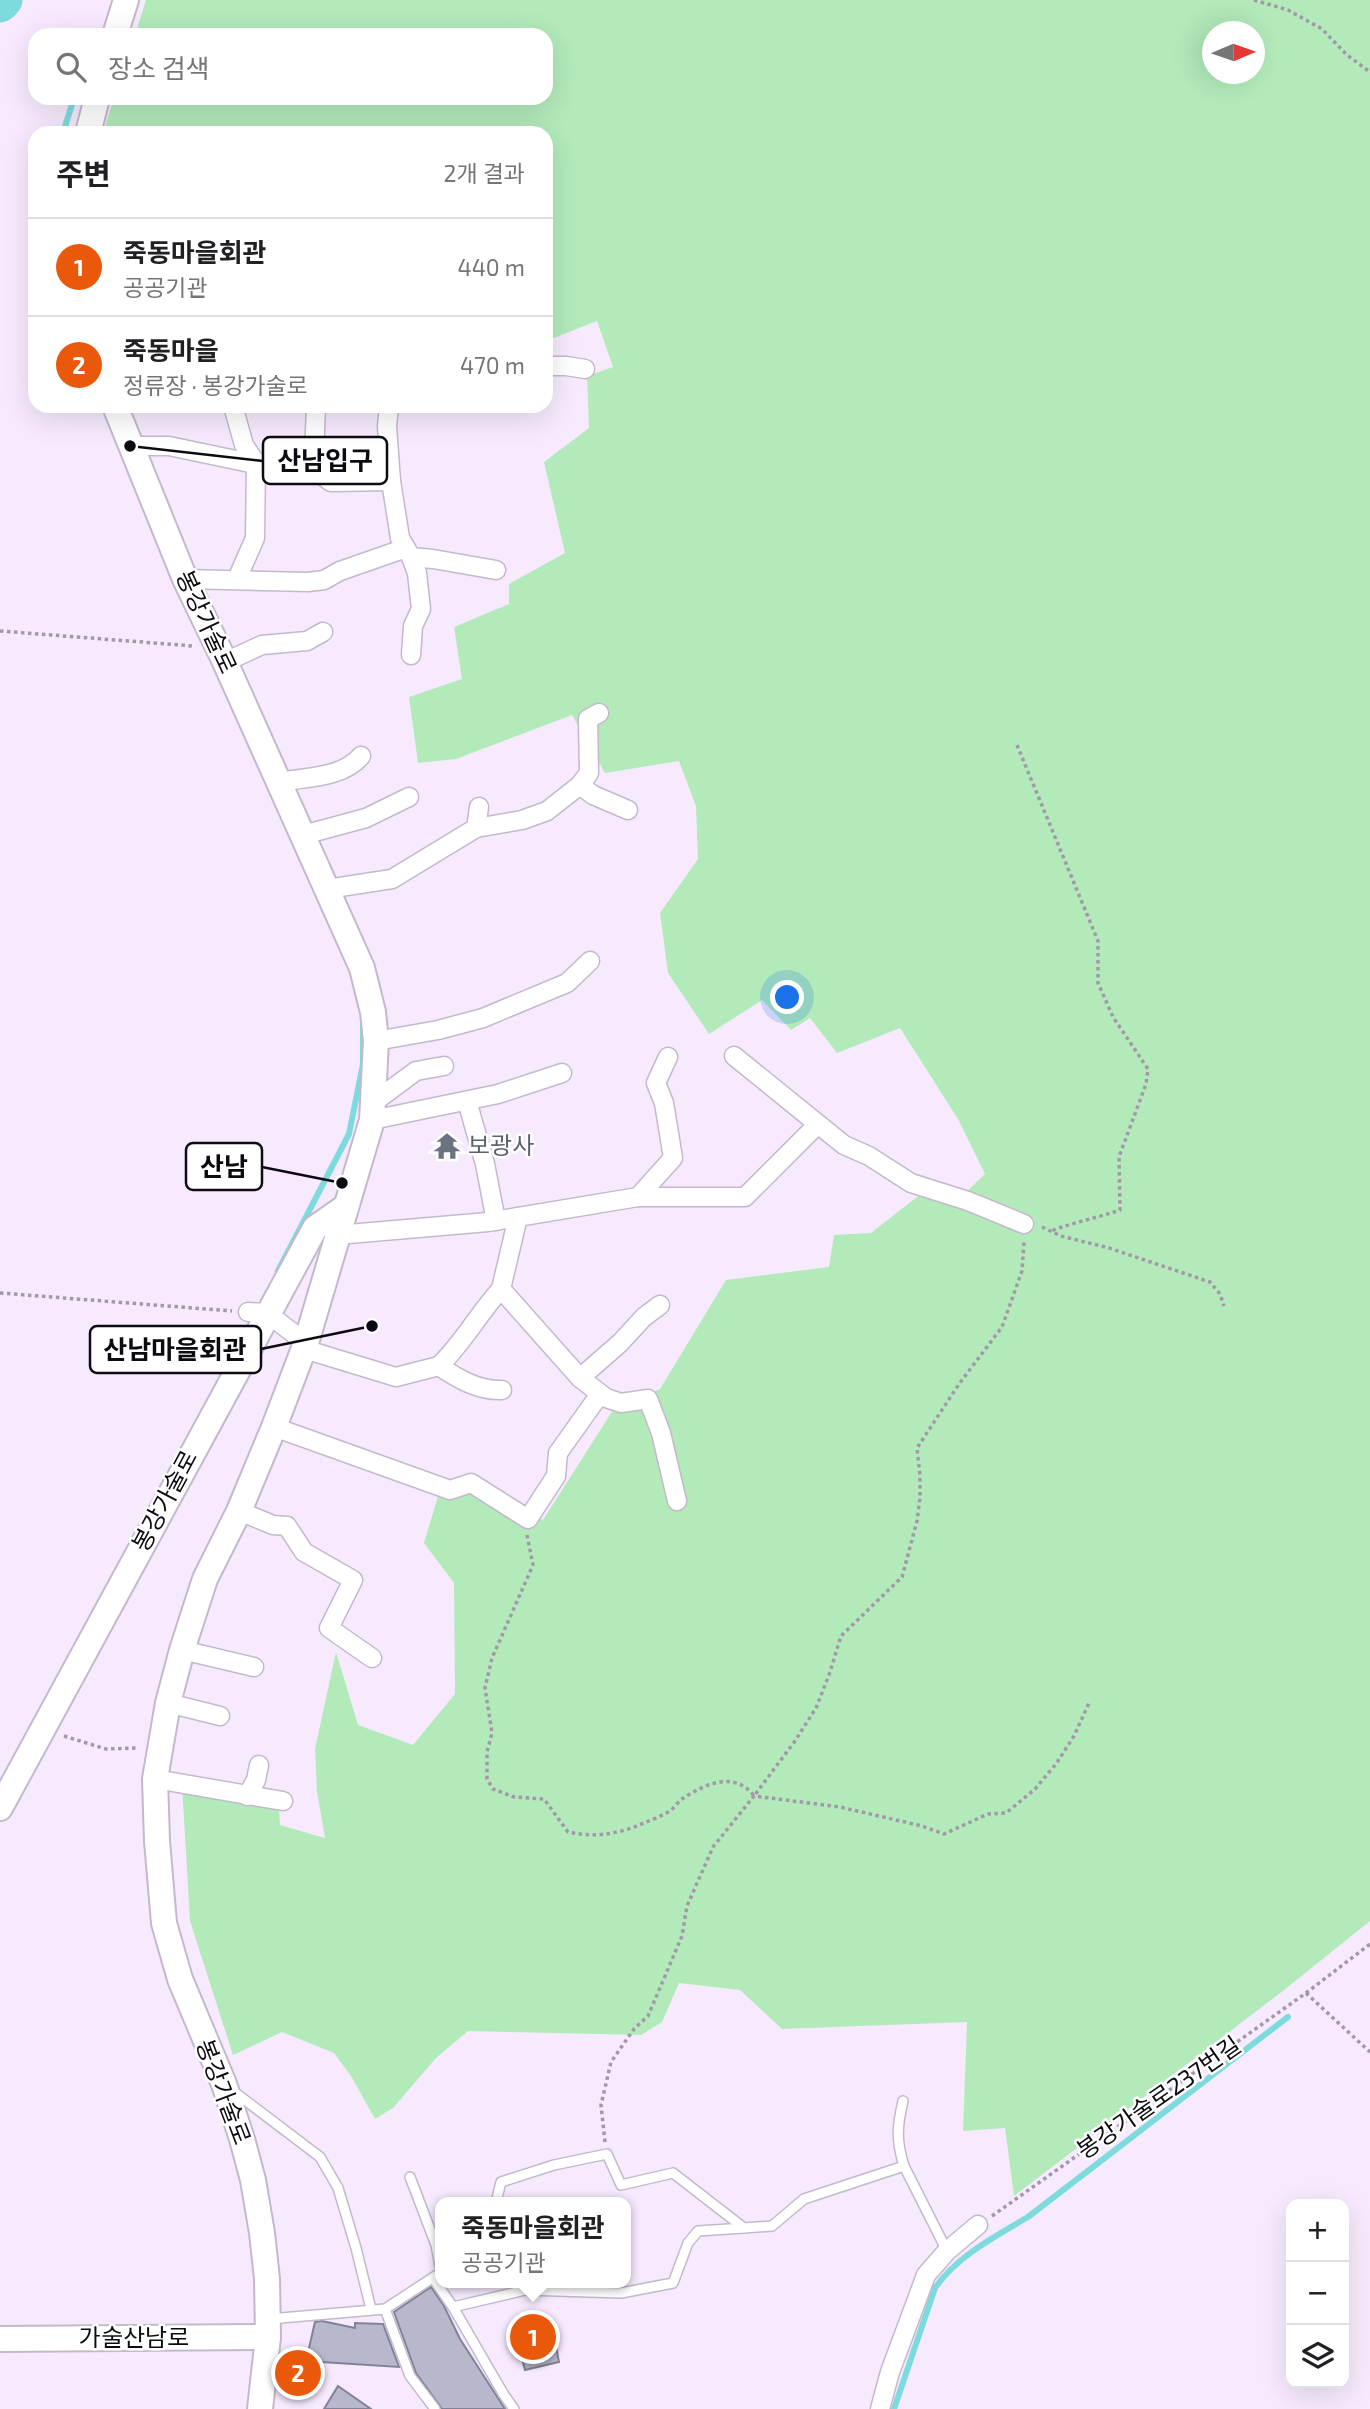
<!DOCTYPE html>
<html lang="ko">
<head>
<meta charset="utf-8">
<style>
	:root { --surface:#fff; --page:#f2f2f2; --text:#202124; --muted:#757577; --line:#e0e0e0; --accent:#ea580c }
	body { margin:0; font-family:"Exo 2","Noto Sans KR",sans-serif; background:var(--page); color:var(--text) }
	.controls { position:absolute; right:21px; bottom:21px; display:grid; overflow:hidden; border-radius:14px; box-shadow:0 7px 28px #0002 }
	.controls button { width:63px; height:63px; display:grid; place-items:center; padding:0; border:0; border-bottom:2px solid var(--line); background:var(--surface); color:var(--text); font:35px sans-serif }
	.compass { position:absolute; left:1202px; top:21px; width:63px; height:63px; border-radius:50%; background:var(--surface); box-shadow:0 7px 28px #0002; rotate:88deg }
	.you { position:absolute; left:788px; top:998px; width:24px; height:24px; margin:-18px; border:5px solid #fff; border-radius:50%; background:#1a73e8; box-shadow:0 0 0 10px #1a73e833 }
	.badge { display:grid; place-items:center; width:46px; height:46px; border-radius:50%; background:var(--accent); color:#fff; font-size:23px; font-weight:700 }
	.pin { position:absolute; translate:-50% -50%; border:4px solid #fff; box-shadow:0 2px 7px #0006 }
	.popup { position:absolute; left:435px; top:2197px; width:196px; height:91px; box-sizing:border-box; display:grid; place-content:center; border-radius:14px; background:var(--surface); filter:drop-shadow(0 2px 5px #0005); font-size:23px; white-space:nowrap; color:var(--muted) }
	.popup b { font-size:26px; color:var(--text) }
	.popup::after { content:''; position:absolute; left:50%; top:100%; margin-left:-14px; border:14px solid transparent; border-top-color:var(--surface) }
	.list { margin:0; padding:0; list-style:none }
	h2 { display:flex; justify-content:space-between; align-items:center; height:91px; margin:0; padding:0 28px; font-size:30px }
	h2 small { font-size:23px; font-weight:400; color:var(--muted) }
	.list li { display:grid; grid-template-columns:46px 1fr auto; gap:21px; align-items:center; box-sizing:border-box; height:98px; padding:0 28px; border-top:2px solid var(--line) }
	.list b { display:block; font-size:26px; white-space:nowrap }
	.list p { margin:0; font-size:23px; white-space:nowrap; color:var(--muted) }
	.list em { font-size:23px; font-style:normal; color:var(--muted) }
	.icon { flex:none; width:38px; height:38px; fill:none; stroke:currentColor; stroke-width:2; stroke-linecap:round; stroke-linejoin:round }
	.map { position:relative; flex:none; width:1370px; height:2409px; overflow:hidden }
	.search { position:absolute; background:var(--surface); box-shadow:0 7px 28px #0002; left:28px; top:28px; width:525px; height:77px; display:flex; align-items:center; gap:18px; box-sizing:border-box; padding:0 24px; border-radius:21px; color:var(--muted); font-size:26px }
	.panel { position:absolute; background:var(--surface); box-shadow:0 7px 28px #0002; left:28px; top:126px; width:525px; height:287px; border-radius:21px }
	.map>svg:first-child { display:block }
	.green { fill:#b2eaba; fill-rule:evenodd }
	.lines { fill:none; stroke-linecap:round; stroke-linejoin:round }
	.stream { stroke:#7ddbde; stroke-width:6 }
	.river { stroke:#7ddbde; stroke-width:37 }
	.building { fill:#b8b8cd; stroke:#828396; stroke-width:2 }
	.lane-casing { stroke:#c4b9cc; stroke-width:12 }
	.street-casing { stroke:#c4b9cc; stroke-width:21 }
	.secondary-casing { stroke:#c4b9cc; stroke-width:28 }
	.path { stroke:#a298a8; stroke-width:3.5; stroke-dasharray:3.5 3.5; stroke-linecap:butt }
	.lane { stroke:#fff; stroke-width:9 }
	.street { stroke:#fff; stroke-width:18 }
	.secondary { stroke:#fff; stroke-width:24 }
	.labels { text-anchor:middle; stroke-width:5; stroke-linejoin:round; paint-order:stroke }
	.street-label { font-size:24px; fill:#0e0a11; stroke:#fff }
	.worship-label { font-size:24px; fill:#5b616d; stroke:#fff; text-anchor:start }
	.leader { fill:none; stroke:#0e0a11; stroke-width:2.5 }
	.callout-dot { fill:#0e0a11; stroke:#fff; stroke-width:2.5 }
	.callout { fill:#fff; stroke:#0e0a11; stroke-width:2.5 }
	.callout-label { font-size:26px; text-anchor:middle; font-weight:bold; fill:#0e0a11 }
</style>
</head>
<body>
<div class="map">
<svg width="1370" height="2409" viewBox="0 0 1370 2409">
	<rect width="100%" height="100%" fill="#f7eafe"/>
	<path class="green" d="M146 0H1370V1921L1279 1994 1014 2196 1005 2128 963 2131 967 2022 782 2029 740 1990 679 1983 662 2022 641 2035 468 2031 436 2058 393 2108 375 2119 351 2076 334 2053 282 2032 233 2055 190 1921 182 1785 278 1794 280 1825 325 1838 317 1792 315 1749 336 1652 358 1725 413 1745 455 1694 454 1583 424 1543 442 1483 543 1520 615 1407 660 1389 726 1280 829 1267 834 1235 871 1233 926 1190 963 1195 985 1174 958 1119 900 1028 837 1053 810 1018 791 1030 762 1000 709 1034 668 973 660 913 698 859 696 806 679 761 605 773 572 715 456 759 418 763 409 697 462 679 454 627 509 604V584L565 553 544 462 589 428 587 376 613 367 597 321 546 341V133H103L114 98H546V35H135ZM1212 32H1254V74H1212Z"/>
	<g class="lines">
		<g class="stream">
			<path d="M96 35 97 32"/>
			<path d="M63 133 74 98"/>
			<path d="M278 1271 349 1134 363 1064V1024"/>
			<path d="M894 2409 935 2288C957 2256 996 2236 1028 2217L1288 2017"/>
		</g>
		<path class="river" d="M0 4 4 0"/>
	</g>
	<g class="building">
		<path d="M431 2287 444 2306 460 2339 505 2409H442L416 2373 394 2312Z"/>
		<path d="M551 2320 559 2362 525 2370 514 2328Z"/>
		<path d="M322 2321 355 2328V2323L383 2324 399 2367 306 2361 315 2322Z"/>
		<path d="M338 2386 371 2409H324Z"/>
	</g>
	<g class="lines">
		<defs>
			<g id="lane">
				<path d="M233 2091 320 2157 338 2188 356 2248 371 2309"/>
				<path d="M903 2101C897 2127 896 2140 904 2166"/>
				<path d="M410 2177 436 2245 440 2266"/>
				<path d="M496 2202 501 2182 554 2165 607 2154 621 2185 673 2173 744 2228 772 2226 804 2199 904 2166 947 2251"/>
				<path d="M433 2278 453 2307 504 2395 514 2409"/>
				<path d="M453 2307 525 2290 621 2293 673 2283 688 2243 698 2231 744 2228"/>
				<path d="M385 2309 410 2376 435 2409"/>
				<path d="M269 2319 385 2309 440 2273"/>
			</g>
			<g id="street">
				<path d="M546 366H566L585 369"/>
				<path d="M233 406 244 445 256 463 255 538 237 579"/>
				<path d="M389 406 387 426 391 481 400 538 411 557 433 559 496 570"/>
				<path d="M132 446H169L250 463H289L311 467 331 482 391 481"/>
				<path d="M311 467 314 456 316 406"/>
				<path d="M185 579 308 582 324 580 340 571 406 548"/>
				<path d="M411 655 413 626 421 609 417 573 411 557"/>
				<path d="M225 662 262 645 307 641 323 632"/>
				<path d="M280 782C306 777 343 778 361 756"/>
				<path d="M580 785 593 795 628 810"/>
				<path d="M476 828 479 807"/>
				<path d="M303 835 366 818 409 797"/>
				<path d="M327 889 392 879 476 828 522 820 547 811 580 785 589 773 588 719 599 713"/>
				<path d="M376 1041 438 1030 483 1018 567 983 590 961"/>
				<path d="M734 1056 818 1124"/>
				<path d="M467 1101 485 1164 496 1221"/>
				<path d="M374 1102 416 1071 444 1066"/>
				<path d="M372 1120 498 1094 562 1073"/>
				<path d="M638 1197H745L818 1124 844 1145 869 1156 911 1183 968 1201 1024 1224"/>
				<path d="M518 1217 501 1289 580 1378 606 1398 621 1403 648 1399 661 1433 677 1501"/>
				<path d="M337 1235 488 1222 638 1197 673 1158 664 1103 656 1083 668 1057"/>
				<path d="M248 1312 267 1313 306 1343"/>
				<path d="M304 1349 396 1377 439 1366C458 1379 479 1391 502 1390"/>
				<path d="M439 1366C463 1343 479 1313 501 1289"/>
				<path d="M580 1378 620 1343 644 1317 660 1305"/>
				<path d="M274 1427 450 1490 471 1483 528 1519 556 1476 558 1453 600 1394"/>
				<path d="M239 1511 273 1525 287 1526 304 1552 353 1580 329 1628 372 1658"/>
				<path d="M182 1650 254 1667"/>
				<path d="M168 1703 220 1716"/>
				<path d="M155 1779 283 1801"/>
				<path d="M247 1796 256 1780 259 1765"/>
				<path d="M880 2409 890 2372 926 2275 947 2251 978 2225"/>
			</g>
			<g id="secondary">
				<path d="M115 35 126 0"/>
				<path d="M88 133 97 98"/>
				<path d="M115 406 185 579 225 662 362 968 373 1012 376 1041 372 1120 306 1343 274 1427 239 1511 205 1579 182 1650 168 1703 155 1779 157 1841 164 1923 180 1979 224 2084 242 2139 253 2180 262 2233 267 2279 268 2337 260 2409"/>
				<path d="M0 1808 315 1228 345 1207"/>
				<path d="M0 2339 268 2337"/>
			</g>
		</defs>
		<use href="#lane" class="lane-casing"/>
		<use href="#street" class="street-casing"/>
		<use href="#secondary" class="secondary-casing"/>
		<g class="path">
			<path d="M1254 0 1288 10 1322 29 1347 55 1370 72"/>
			<path d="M0 631 193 646"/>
			<path d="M1017 745 1098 941V983L1113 1017 1148 1069 1146 1084 1119 1157 1120 1210C1097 1218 1074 1222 1051 1231"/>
			<path d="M1042 1227 1061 1236 1109 1248 1210 1282 1220 1294 1224 1306"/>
			<path d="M0 1293 232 1311"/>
			<path d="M527 1535 533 1565 492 1658 485 1688 492 1733 487 1752V1779L493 1789 514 1797 544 1799 568 1832C596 1838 620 1834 646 1822 654 1819 664 1815 671 1810 675 1807 678 1802 682 1799 705 1784 734 1770 754 1796L795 1741 816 1708 829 1675 841 1636 902 1577 917 1521 920 1498V1476L917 1448 959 1384 1002 1327 1022 1271 1024 1242"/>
			<path d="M64 1736 106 1749 138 1748"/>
			<path d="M1306 1993 1370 2052"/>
			<path d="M605 2142 601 2105 611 2062 634 2029 648 2016 682 1936 687 1906 713 1847 754 1796 840 1807 922 1826 944 1834 988 1814 1006 1813 1035 1789 1056 1764 1074 1736 1089 1703"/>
			<path d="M992 2216 1306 1993 1370 1944"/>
		</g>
		<use href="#lane" class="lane"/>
		<use href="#street" class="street"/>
		<use href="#secondary" class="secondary"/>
	</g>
	<defs>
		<symbol id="temple-bare" viewBox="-9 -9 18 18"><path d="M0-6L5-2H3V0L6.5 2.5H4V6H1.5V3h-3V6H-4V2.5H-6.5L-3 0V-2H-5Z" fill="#6b7280" stroke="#fff" stroke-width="2.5" paint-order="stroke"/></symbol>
	</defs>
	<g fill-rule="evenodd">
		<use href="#temple-bare" x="428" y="1127" width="38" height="38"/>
	</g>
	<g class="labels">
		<g class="street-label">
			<text transform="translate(206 622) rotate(65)" y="8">봉강가술로</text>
			<text transform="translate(165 1501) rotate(-62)" y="8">봉강가술로</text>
			<text transform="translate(223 2092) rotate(69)" y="8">봉강가술로</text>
			<text transform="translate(1159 2098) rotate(-35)" y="8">봉강가술로237번길</text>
			<text x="134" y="2346">가술산남로</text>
		</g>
		<g class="worship-label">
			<text x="468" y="1154">보광사</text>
		</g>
	</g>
	<path class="leader" d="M130 446L263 461M342 1183L262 1167M372 1326L261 1349"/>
	<g class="callout-dot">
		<circle cx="130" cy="446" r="7"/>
		<circle cx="342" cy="1183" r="7"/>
		<circle cx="372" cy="1326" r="7"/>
	</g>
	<g class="callout">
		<rect x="263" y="437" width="124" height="47" rx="7"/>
		<rect x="186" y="1143" width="76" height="47" rx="7"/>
		<rect x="90" y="1326" width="171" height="47" rx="7"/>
	</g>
	<g class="callout-label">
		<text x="325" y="470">산남입구</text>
		<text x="224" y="1176">산남</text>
		<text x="175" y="1359">산남마을회관</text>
	</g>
</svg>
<div class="controls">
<button>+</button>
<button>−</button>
<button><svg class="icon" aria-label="layers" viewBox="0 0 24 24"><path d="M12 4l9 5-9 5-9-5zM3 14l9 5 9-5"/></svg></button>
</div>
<svg class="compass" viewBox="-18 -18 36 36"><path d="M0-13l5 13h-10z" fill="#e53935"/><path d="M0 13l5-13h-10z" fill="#757577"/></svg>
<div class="you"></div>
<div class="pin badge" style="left:533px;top:2337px">1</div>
<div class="popup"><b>죽동마을회관</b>공공기관</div>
<div class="pin badge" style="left:298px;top:2373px">2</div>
<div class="search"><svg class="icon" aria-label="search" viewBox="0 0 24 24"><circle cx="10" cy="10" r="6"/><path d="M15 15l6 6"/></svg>장소 검색</div>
<section class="panel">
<h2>주변<small>2개 결과</small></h2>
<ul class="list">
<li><span class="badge">1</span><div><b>죽동마을회관</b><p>공공기관</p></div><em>440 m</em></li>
<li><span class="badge">2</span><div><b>죽동마을</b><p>정류장 · 봉강가술로</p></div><em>470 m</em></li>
</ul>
</section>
</div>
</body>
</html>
